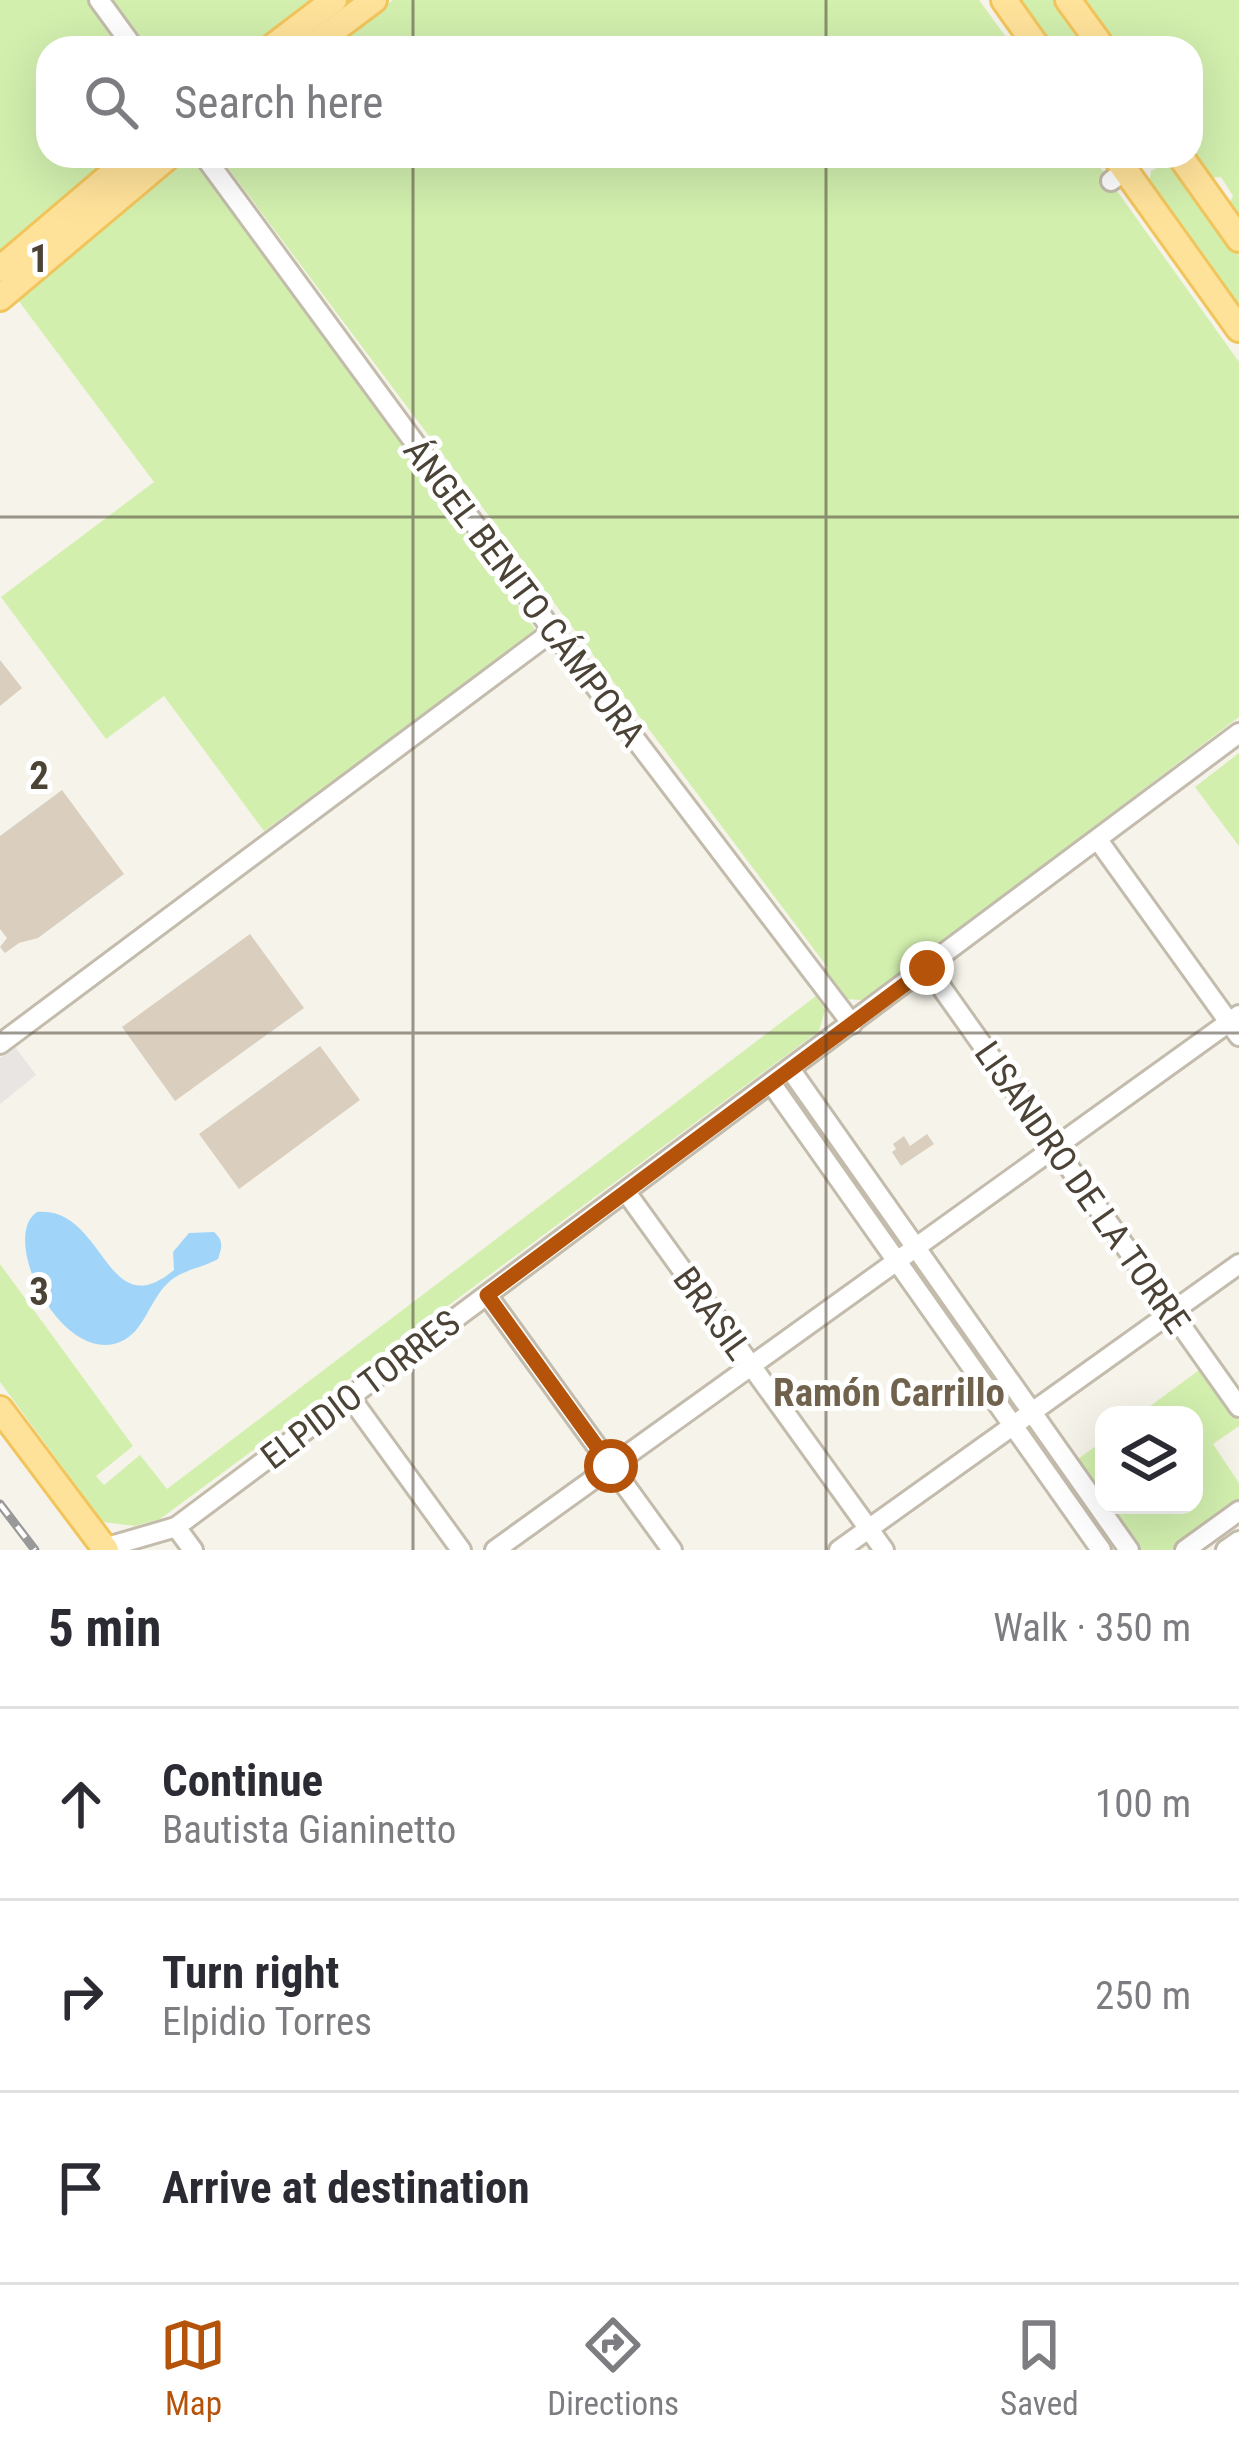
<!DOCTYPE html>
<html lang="en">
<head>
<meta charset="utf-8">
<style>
	:root { --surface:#fff; --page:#f7f7f7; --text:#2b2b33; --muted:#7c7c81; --line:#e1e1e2; --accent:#b45309 }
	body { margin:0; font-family:"Roboto Condensed",sans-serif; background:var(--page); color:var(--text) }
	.controls { position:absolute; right:36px; bottom:36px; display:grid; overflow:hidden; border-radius:24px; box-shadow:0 12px 48px #0002 }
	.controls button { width:108px; height:108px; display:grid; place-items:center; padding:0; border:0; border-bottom:3px solid var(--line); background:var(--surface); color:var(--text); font:60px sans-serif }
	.stop { position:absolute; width:36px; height:36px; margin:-27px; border:9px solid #b45309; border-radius:50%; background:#fff }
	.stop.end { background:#b45309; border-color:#fff; box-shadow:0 3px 12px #0008 }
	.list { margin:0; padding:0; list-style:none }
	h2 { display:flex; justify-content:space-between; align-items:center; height:156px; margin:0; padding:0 48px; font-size:51px }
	h2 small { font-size:39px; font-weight:400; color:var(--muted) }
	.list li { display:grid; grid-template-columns:78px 1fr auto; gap:36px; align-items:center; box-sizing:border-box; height:192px; padding:0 48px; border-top:3px solid var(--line) }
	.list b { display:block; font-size:45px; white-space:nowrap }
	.list p { margin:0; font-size:39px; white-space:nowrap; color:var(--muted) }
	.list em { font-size:39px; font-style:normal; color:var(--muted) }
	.icon { flex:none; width:66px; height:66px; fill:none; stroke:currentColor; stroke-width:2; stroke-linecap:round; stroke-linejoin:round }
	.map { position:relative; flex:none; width:1239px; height:1550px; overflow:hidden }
	.search { position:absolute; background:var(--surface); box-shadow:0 12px 48px #0002; left:36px; right:36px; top:36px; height:132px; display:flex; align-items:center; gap:30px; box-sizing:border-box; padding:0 42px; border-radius:36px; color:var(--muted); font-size:45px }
	.sheet { height:732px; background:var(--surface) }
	nav { display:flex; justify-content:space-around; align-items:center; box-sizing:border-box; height:168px; border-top:3px solid var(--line); background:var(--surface); font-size:33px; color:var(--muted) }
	nav a { display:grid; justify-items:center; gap:6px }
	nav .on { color:var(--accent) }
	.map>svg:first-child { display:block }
	.green { fill:#d2efae }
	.parking { fill:#e8e5e2 }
	.water { fill:#a0d5f9 }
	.building { fill:#dacfbe }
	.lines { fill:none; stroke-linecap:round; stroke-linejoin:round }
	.minor-casing { stroke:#c3bbab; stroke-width:24 }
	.major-casing { stroke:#f2c55c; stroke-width:30 }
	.minor { stroke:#fff; stroke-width:18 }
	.major { stroke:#ffe29a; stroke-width:24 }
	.rail-casing { stroke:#999; stroke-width:9 }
	.rail { stroke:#fff; stroke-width:4.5; stroke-dasharray:14; stroke-linecap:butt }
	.route { stroke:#b45309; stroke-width:15 }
	.grid { fill:none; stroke:#4c4337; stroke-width:3; stroke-opacity:0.55 }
	.labels { text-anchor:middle; stroke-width:10; stroke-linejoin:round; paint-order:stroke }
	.street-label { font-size:36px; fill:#4c4337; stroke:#fff }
	.neighbourhood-label { font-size:39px; font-weight:bold; fill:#70624c; stroke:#fff }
	.grid-label { font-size:39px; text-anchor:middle; font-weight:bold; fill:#4c4337; stroke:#fff; stroke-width:10; stroke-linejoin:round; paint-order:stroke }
</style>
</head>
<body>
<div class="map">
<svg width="1239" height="1550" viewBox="0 0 1239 1550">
	<rect width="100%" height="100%" fill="#f6f3ea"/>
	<g class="green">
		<path d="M0 0H91L125 48H48V156H119L0 250Z"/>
		<path d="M108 0H313L248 48H143Z"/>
		<path d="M393 0H979L1014 48H330Z"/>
		<path d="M1016 0H1057L1091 48H1050Z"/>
		<path d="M1082 0H1239V219L1229 204 1233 196 1221 177 1209 178 1191 153V48H1116Z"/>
		<path d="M193 156 537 632 264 831 164 696 106 739 1 597 154 482 18 300Z"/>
		<path d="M219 156H1092L1239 362V717L873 994 861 1000 847 999 823 972 828 968Z"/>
		<path d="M1164 164 1175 168 1239 256V314L1149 186 1151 171Z"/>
		<path d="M1239 753V846L1195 787Z"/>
		<path d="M816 996 825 1010 819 1031 160 1519 135 1526 103 1522 0 1382V1264L133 1446 96 1476 104 1485 140 1455 167 1489Z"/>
		<path d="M793 1087 899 1239 894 1242 787 1094V1089Z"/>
		<path d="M1202 1368 1239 1421V1426L1213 1444 1239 1483V1501L1171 1550H1134L1074 1462 1104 1440V1505H1194V1415H1138Z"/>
	</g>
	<path class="parking" d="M15 1047 36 1075 0 1104V1058Z"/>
	<path class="water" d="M37 1212C105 1205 105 1328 174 1270L173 1252 189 1233 214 1232C224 1241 222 1247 218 1259 202 1268 181 1270 168 1283 148 1301 144 1337 114 1344 56 1357 0 1236 37 1212Z"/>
	<g class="building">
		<path d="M0 660 22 688 0 706Z"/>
		<path d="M62 790 124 874 38 938 19 943 5 953 0 947 7 938 0 929V836Z"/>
		<path d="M250 934 304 1008 175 1101 122 1027Z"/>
		<path d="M320 1046 360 1100 239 1189 199 1134Z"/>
		<path d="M927 1134 934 1144 901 1166 892 1152 896 1149 893 1144 904 1136 910 1146Z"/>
	</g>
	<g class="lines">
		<defs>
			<g id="minor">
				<path d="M99 0 134 48"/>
				<path d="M204 156 553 631 852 1024"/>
				<path d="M1111 181 1125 170 1134 156"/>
				<path d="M1098 840 1239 1036"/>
				<path d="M927 967 1239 1407"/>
				<path d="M0 1044 553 631"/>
				<path d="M790 1069 1129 1550"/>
				<path d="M771 1083 1101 1550"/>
				<path d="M626 1192 884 1550"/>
				<path d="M487 1295 672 1550"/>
				<path d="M350 1397 461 1550"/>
				<path d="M176 1527 193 1550"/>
				<path d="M104 1548 176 1527 1239 733"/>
				<path d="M495 1550 1239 1015"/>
				<path d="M839 1550 1239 1264"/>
				<path d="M1185 1550 1239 1511"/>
				<path d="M1226 1550 1239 1541"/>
			</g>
			<g id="major">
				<path d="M1004 0 1038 48"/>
				<path d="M1068 0 1103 48"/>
				<path d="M271 48 334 0"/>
				<path d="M310 48 374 0"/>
				<path d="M1115 156 1239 329"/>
				<path d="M1180 156 1239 239"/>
				<path d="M0 269 133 156"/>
				<path d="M0 298 169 156"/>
				<path d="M0 1409 106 1550"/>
			</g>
		</defs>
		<use href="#minor" class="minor-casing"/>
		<use href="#major" class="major-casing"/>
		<use href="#minor" class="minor"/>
		<use href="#major" class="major"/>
		<defs>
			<path id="rail" d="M0 1504 35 1550"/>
		</defs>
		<use href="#rail" class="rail-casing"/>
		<use href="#rail" class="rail"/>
	</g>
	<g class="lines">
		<path class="route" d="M611 1466 487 1295 927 968"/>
	</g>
	<path class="grid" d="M413 0V48M826 0V48M413 156V1550M826 156V1550M0 517H1239M0 1033H1239"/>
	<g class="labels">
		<g class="street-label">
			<text transform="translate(525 592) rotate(53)" y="13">ÁNGEL BENITO CÁMPORA</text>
			<text transform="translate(1083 1187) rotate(55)" y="13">LISANDRO DE LA TORRE</text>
			<text transform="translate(713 1313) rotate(54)" y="13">BRASIL</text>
			<text transform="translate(360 1389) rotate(-37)" y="13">ELPIDIO TORRES</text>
		</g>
		<g class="neighbourhood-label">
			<text x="889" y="1406">Ramón Carrillo</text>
		</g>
	</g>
	<g class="grid-label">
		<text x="39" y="272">1</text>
		<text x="39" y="789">2</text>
		<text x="39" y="1305">3</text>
	</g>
</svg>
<div class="controls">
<button><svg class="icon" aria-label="layers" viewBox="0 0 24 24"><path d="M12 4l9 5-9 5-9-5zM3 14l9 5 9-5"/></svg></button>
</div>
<div class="stop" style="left:611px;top:1466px"></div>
<div class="stop end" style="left:927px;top:968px"></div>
<div class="search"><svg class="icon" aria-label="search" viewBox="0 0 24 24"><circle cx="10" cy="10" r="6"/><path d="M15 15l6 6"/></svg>Search here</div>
</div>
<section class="sheet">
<h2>5 min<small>Walk · 350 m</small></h2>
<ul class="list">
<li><svg class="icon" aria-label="ahead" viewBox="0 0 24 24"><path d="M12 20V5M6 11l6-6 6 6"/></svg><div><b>Continue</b><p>Bautista Gianinetto</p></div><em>100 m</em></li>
<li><svg class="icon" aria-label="right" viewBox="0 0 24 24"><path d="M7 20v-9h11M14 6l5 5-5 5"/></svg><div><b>Turn right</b><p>Elpidio Torres</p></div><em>250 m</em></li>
<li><svg class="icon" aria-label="arrive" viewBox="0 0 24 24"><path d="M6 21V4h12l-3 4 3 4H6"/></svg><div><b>Arrive at destination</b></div></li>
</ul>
</section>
<nav>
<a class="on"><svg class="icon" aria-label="map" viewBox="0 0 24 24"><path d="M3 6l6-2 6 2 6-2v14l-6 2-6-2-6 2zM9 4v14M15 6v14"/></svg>Map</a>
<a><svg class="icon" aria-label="directions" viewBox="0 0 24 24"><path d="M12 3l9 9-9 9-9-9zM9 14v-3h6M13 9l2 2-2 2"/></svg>Directions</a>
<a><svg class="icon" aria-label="saved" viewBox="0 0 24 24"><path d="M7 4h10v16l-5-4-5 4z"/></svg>Saved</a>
</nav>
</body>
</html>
